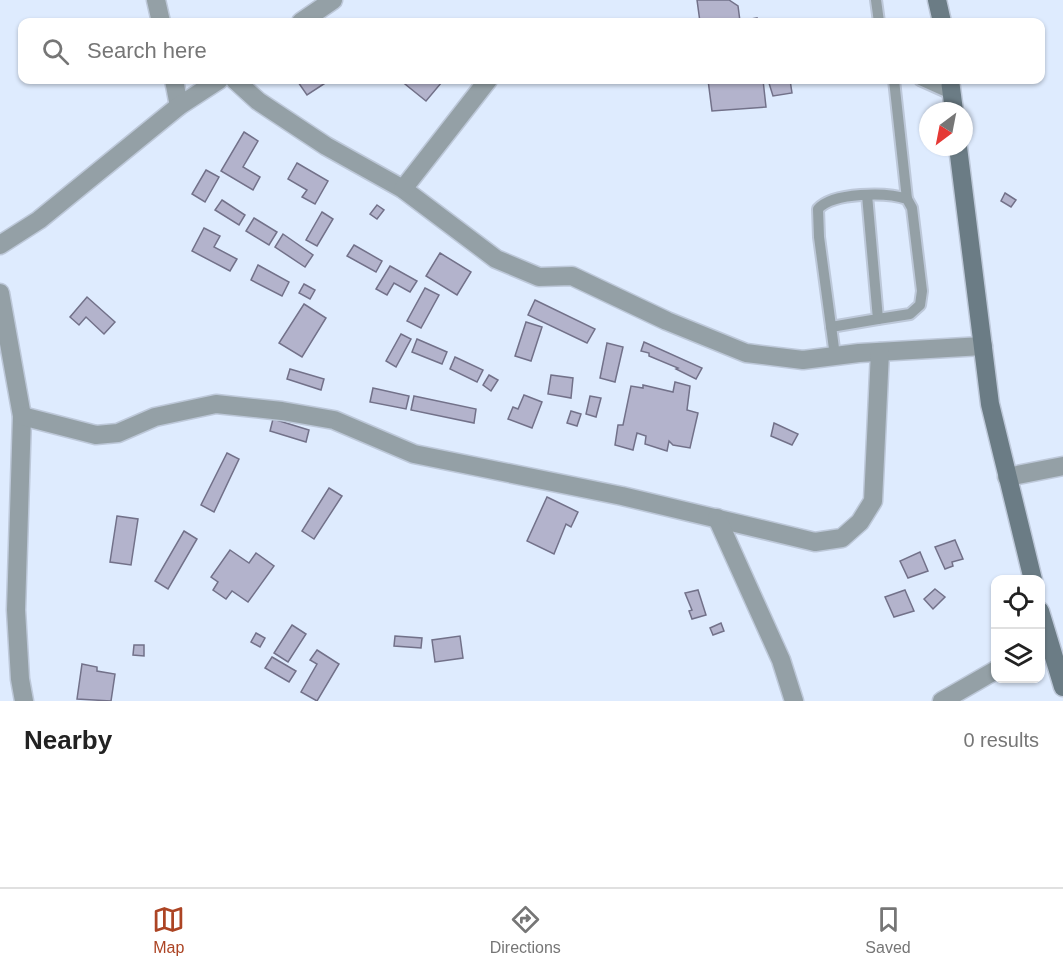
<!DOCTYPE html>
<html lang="en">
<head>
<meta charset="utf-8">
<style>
	:root { --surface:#fff; --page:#f6f6f6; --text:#222; --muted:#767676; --line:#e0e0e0; --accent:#ac4424 }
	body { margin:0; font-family:Helvetica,sans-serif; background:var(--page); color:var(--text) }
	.controls { position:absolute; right:18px; bottom:18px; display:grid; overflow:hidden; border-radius:12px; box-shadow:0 2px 4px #0004 }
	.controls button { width:54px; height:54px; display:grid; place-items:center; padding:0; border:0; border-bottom:2px solid var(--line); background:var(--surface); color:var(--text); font:30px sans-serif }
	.compass { position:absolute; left:919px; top:102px; width:54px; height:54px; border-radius:50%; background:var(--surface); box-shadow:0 2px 4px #0004; rotate:212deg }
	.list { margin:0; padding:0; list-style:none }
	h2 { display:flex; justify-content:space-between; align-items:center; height:78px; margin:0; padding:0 24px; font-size:26px }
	h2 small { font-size:20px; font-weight:400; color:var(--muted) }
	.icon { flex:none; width:33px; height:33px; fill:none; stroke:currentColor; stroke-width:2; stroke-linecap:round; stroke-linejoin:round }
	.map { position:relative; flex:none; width:1063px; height:701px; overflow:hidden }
	.search { position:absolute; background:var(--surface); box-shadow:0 2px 4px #0004; left:18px; right:18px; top:18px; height:66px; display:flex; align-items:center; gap:15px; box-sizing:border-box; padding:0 21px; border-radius:12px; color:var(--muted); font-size:22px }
	.sheet { height:186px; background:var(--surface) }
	nav { display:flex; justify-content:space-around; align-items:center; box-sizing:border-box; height:84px; border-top:2px solid var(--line); background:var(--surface); font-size:16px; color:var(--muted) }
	nav a { display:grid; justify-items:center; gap:3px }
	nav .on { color:var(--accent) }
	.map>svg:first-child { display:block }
	.building { fill:#b3b3cc; stroke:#727189; stroke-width:1.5 }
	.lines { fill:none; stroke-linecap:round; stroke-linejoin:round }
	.lane-casing { stroke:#bdc8d9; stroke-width:14 }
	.street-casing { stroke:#bdc8d9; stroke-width:21 }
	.secondary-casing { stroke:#bdc8d9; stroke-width:21 }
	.lane { stroke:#94a0a6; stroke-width:10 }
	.street { stroke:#94a0a6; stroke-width:18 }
	.secondary { stroke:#6b7c85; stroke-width:18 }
</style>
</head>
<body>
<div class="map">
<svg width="1063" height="701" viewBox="0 0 1063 701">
	<rect width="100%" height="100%" fill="#deebfe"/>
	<g class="building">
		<path d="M697 0H729L738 6 740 21 757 18V22H700Z"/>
		<path d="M302 80H330L307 95 298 82Z"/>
		<path d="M400 80H439L442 82 426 101Z"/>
		<path d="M708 80H763L766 107 712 111Z"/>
		<path d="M768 80H790L792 93 773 96Z"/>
		<path d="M244 132 258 141 243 167 260 177 253 190 221 171Z"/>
		<path d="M297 163 328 181 315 204 302 197 307 190 288 179Z"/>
		<path d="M206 170 219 177 205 202 192 194Z"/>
		<path d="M1005 193 1016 200 1011 207 1001 201Z"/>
		<path d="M222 200 245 215 239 225 215 210Z"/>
		<path d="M377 205 384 210 377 219 370 214Z"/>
		<path d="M322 212 333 219 317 246 306 240Z"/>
		<path d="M254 218 277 232 269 245 246 231Z"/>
		<path d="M204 228 220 236 214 247 237 259 230 271 192 251Z"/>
		<path d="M283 234 313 255 305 267 275 247Z"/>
		<path d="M354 245 382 261 376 272 347 256Z"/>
		<path d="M440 253 471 272 457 295 426 276Z"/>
		<path d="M258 265 289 282 282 296 251 280Z"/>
		<path d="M390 266 417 281 410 292 394 283 387 295 376 289Z"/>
		<path d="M304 284 315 290 310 299 299 293Z"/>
		<path d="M425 288 439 295 421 328 407 321Z"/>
		<path d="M87 297 115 322 104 334 86 317 79 325 70 317Z"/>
		<path d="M535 300 595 329 587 343 528 315Z"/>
		<path d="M304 304 326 318 302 357 279 343Z"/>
		<path d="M526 322 542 327 531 361 515 356Z"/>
		<path d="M401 334 411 339 396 367 386 361Z"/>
		<path d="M417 339 447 352 442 364 412 352Z"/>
		<path d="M644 342 702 368 696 379 676 369 678 368 649 356V353L641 351Z"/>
		<path d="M607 343 623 347 615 382 600 378Z"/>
		<path d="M455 357 483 370 477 382 450 369Z"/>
		<path d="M290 369 324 379 321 390 287 379Z"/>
		<path d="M489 375 498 380 491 391 483 385Z"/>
		<path d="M551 375 573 378 571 398 548 394Z"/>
		<path d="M675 382 690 386 687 410 698 413 690 448 673 445 669 441 667 451 645 444 646 436 637 433 633 450 615 445 618 425H623L631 386 643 388V385L673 392Z"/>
		<path d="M373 388 409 396 406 409 370 402Z"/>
		<path d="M524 395 542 402 532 428 508 419 513 407 518 409Z"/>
		<path d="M414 396 476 409 474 423 411 410Z"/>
		<path d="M590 396 601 398 596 417 586 414Z"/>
		<path d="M571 411 581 414 577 426 567 423Z"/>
		<path d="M273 419 309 430 306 442 270 431Z"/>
		<path d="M774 423 798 434 792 445 771 436Z"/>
		<path d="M227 453 239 459 214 512 201 505Z"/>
		<path d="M329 488 342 496 314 539 302 531Z"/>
		<path d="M547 497 578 512 571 527 566 524 554 554 527 541Z"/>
		<path d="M117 516 138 519 131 565 110 562Z"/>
		<path d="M184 531 197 539 168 589 155 581Z"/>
		<path d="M955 540 963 559 952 562 953 566 945 569 935 547Z"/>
		<path d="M230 550 249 563 256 553 274 566 248 602 232 591 226 599 213 590 218 582 211 577Z"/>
		<path d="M920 552 928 571 908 578 900 561Z"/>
		<path d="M935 589 945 597 933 609 924 599Z"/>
		<path d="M698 590 706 615 692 619 689 611 692 610 685 593Z"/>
		<path d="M905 590 914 611 894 617 885 597Z"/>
		<path d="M721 623 724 631 713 635 710 628Z"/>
		<path d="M292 625 306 634 288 662 274 653Z"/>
		<path d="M256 633 265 638 260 647 251 642Z"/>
		<path d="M395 636 422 638 421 648 394 646Z"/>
		<path d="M460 636 463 658 435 662 432 640Z"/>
		<path d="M134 645H144V656L133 655Z"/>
		<path d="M317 650 339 664 317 701 301 692 317 664 310 660Z"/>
		<path d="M272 657 296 671 289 682 265 668Z"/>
		<path d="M82 664 97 667V671L115 674 111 701 77 699Z"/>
	</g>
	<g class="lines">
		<defs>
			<g id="lane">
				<path d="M876 0 879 22"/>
				<path d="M894 80 907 199"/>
				<path d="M920 80 951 94"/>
				<path d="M831 327 878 319 867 195"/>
				<path d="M835 356 819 237 818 209C833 192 887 192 907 199L912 208 922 291 920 305 910 314 878 319"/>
			</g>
			<g id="street">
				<path d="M156 0 161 22"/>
				<path d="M301 22 333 0"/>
				<path d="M174 80 179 106"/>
				<path d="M235 80 258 101 326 146 403 189 496 259 539 277 572 276 667 321 746 353 803 360 859 353 983 346"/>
				<path d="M403 189 488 80"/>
				<path d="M0 245 39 220 179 106 219 80"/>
				<path d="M0 293 22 416 16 610 20 679 24 701"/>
				<path d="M22 416 96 435 118 433 155 417 216 404 282 411 334 420 414 454 622 496 815 542 842 538 860 522 873 501 880 352"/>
				<path d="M1007 477 1063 466"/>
				<path d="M717 518 781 660 794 701"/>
				<path d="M942 701 996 670"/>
			</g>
			<g id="secondary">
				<path d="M937 0 942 22"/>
				<path d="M950 80 954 111"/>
				<path d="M958 147 990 404 1033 580"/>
				<path d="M1040 611 1063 687"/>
			</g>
		</defs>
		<use href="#lane" class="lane-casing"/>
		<use href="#street" class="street-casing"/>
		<use href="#secondary" class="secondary-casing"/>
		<use href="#lane" class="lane"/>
		<use href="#street" class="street"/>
		<use href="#secondary" class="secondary"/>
	</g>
</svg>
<div class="controls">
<button><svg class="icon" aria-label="locate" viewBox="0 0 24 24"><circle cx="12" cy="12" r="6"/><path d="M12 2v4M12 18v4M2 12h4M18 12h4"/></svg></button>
<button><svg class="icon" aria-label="layers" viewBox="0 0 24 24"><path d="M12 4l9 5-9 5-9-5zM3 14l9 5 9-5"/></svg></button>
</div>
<svg class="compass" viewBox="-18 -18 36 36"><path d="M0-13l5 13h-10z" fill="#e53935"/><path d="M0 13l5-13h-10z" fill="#767676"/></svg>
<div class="search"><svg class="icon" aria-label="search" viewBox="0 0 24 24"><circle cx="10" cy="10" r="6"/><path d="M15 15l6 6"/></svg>Search here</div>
</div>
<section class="sheet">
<h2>Nearby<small>0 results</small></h2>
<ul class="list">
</ul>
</section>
<nav>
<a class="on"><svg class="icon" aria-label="map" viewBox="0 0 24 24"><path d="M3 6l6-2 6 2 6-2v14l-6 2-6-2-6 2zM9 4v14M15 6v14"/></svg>Map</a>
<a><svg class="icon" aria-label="directions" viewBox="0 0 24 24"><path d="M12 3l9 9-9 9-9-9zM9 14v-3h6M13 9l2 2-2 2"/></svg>Directions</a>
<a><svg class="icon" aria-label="saved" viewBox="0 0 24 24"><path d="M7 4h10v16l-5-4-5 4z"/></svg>Saved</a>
</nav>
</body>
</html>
